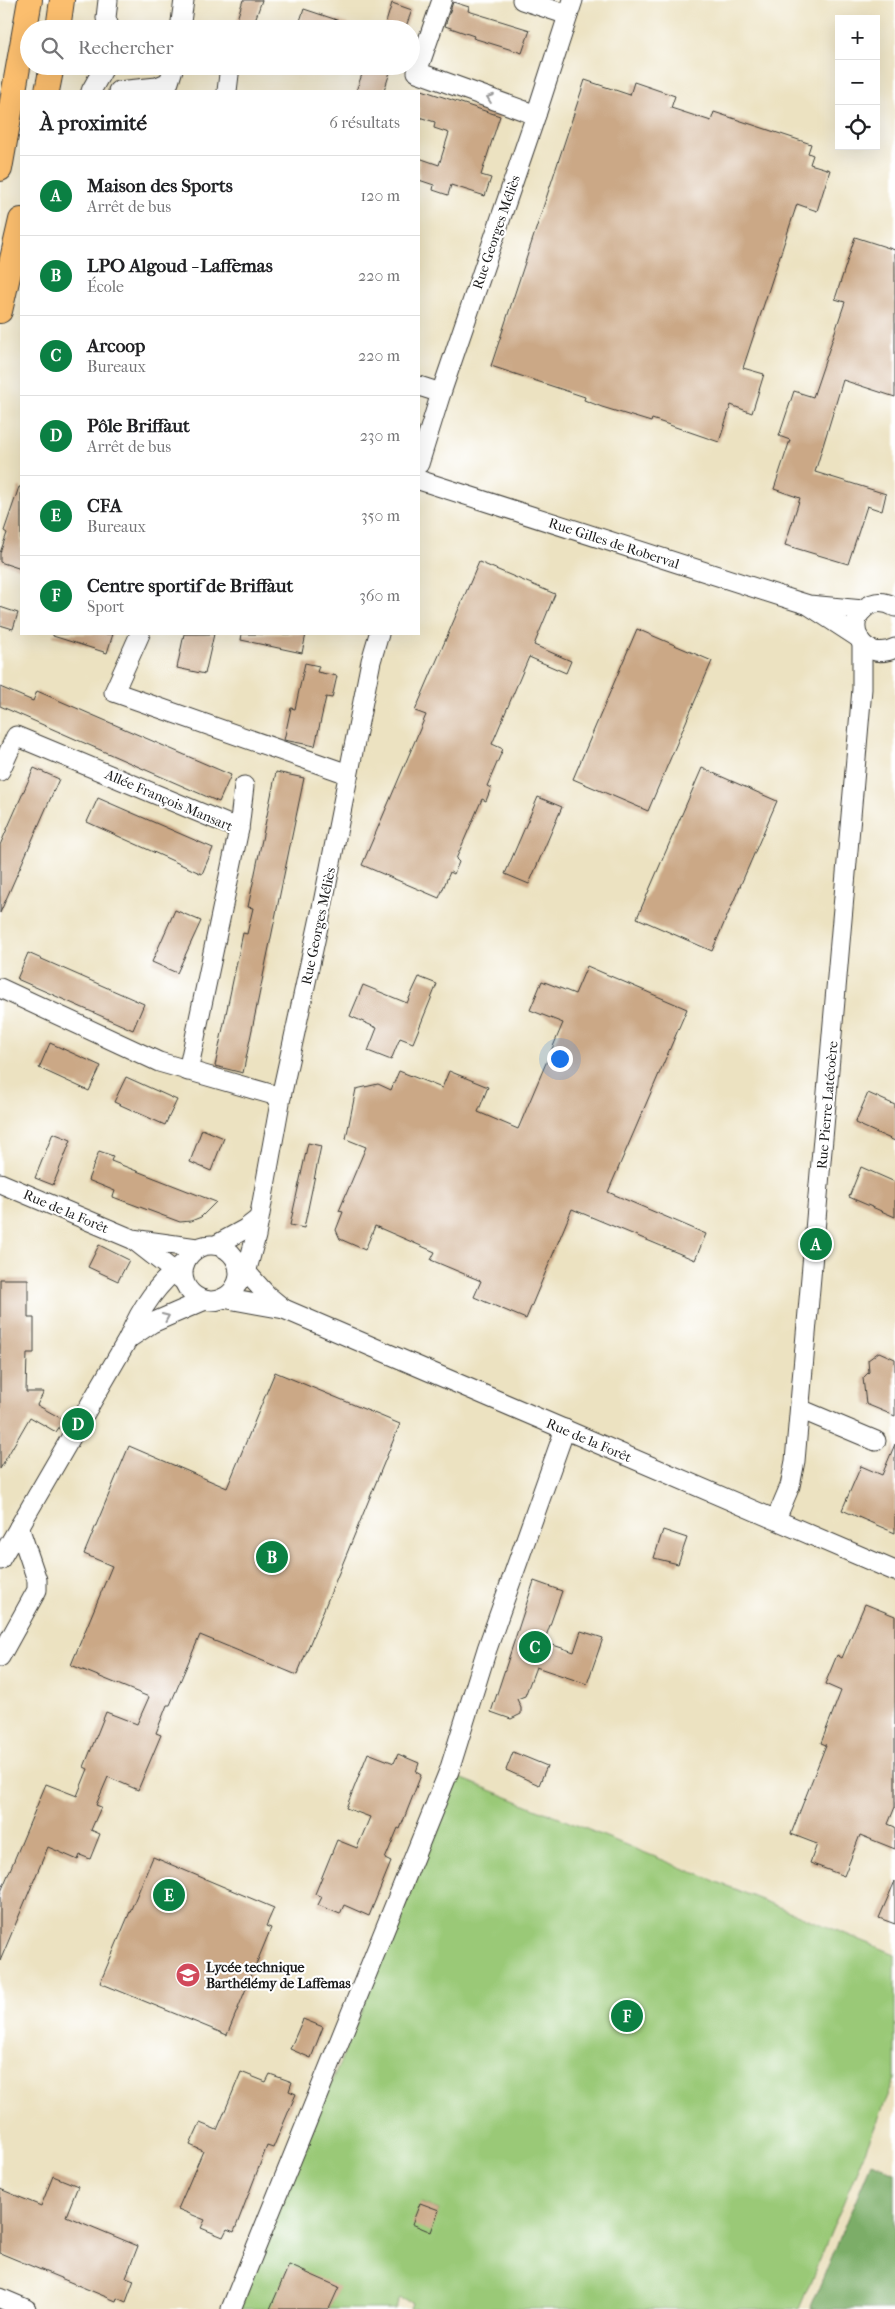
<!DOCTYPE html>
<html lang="fr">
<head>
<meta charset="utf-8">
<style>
	:root { --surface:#fff; --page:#f6f6f6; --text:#202124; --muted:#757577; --line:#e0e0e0; --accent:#0b8043 }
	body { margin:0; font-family:"IM FELL French Canon",serif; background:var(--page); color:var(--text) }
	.controls { position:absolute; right:15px; top:15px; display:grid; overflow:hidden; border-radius:0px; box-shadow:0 5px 20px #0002 }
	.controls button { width:45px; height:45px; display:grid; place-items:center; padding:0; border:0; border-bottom:1px solid var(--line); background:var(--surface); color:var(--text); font:25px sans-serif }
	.you { position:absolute; left:559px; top:1058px; width:18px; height:18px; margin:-12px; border:4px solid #fff; border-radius:50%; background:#1a73e8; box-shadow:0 0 0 8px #1a73e833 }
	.badge { display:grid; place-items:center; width:32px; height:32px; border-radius:50%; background:var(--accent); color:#fff; font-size:16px; font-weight:700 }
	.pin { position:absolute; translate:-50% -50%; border:2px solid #fff; box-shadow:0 1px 5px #0006 }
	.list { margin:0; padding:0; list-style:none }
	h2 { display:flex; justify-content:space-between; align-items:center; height:65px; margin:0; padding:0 20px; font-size:21px }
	h2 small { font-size:16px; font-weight:400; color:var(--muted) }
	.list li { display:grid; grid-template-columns:32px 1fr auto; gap:15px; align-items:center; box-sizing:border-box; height:80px; padding:0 20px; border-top:1px solid var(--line) }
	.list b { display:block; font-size:19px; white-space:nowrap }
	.list p { margin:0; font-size:16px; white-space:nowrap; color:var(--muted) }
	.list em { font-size:16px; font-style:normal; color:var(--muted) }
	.icon { flex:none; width:28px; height:28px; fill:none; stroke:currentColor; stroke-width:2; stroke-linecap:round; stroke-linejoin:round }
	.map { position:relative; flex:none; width:895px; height:2309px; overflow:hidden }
	.search { position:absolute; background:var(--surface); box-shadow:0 5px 20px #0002; left:20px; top:20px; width:400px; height:55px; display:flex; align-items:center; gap:12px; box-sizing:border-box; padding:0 18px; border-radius:28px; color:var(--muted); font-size:19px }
	.panel { position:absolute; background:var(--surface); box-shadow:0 5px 20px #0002; left:20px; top:90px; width:400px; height:545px; border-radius:0px }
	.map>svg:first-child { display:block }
	.green { fill:#9ac977; stroke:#5b724a; fill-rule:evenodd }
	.forest { fill:#7bad68; stroke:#4c6442 }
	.building { fill:#cba886 }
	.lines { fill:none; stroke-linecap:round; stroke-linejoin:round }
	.minor-casing { stroke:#3b3a35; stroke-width:21 }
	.major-casing { stroke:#3b3a35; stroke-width:26 }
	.minor { stroke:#fff; stroke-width:19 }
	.major { stroke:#fbbe6e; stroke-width:24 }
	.oneway { stroke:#999 }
	.labels { text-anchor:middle; stroke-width:4.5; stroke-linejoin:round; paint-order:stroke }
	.street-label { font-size:14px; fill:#1c1c1c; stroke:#fff }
	.poi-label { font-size:14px; font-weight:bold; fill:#1c1c1c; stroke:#fff; text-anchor:start }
</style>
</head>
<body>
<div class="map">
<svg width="895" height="2309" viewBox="0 0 895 2309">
	<rect width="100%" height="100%" fill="#fff"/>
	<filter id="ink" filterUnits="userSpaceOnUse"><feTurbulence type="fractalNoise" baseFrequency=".02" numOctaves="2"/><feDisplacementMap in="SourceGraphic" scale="10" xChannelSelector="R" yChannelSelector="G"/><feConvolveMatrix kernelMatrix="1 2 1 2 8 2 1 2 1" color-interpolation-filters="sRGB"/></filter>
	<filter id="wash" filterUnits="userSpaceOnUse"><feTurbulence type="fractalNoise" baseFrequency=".0096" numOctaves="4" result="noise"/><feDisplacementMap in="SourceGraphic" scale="20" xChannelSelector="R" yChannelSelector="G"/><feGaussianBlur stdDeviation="1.12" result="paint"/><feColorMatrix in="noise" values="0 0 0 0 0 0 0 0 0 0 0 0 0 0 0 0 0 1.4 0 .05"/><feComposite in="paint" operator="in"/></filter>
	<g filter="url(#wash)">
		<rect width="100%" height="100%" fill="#ece2c1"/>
		<path class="green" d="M458 1777 895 1954V2079L799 2309H410L412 2303 400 2298 395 2309H329L338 2287 270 2309H238ZM421 2203 439 2210 435 2219 417 2211Z"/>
		<path class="forest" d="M871 2163 895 2172V2309H810Z"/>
		<g id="blocks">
			<g class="building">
				<path d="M243 0H262L252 29H234Z"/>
				<path d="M453 2 469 7 468 11 530 30 522 53 473 38 474 36 445 26Z"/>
				<path d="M392 3 412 10 405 29H384Z"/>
				<path d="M304 9 355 26 354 29H314L299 24Z"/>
				<path d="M365 66H392L384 91H356Z"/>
				<path d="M585 80 630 95 634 82 675 96 671 108 711 121 714 112 811 144 808 153 813 155 810 164 830 170 817 211 797 204 743 368 764 374 752 413 731 405 719 442 652 419 651 422 602 407 584 400 585 397 491 366Z"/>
				<path d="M419 89 500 116 481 175 491 178 485 196 451 185 448 195 433 190 434 185 419 180V158L439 165 449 133 434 128 435 122 419 117Z"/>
				<path d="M855 237 895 250V397L843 380 815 472 886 494 882 511 867 506 848 564 785 545 800 498 774 489 790 440 779 436 794 391 813 397 845 302 835 299Z"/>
				<path d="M19 487H21V569L0 562V553L7 533 4 531Z"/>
				<path d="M479 562 555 594 534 645 571 661 566 673 529 657 492 744 503 749 487 786 491 788 486 801 482 799 456 859 459 862 454 874 450 872 439 898 362 865 426 715 415 711Z"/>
				<path d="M0 607 18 613 13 629 0 625Z"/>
				<path d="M637 629 712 661 648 811 573 779Z"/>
				<path d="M53 634H113L107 653 53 636Z"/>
				<path d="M184 634H214L205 674 177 668Z"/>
				<path d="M242 634H306L302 653 241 640Z"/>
				<path d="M305 663 319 666 317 672 337 676 332 698 326 697 315 746 284 740 291 708 295 709Z"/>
				<path d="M0 687 33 701 37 691 231 775 219 802 0 706Z"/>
				<path d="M34 768 59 779 0 913V845Z"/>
				<path d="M702 768 777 801 712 951 637 918Z"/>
				<path d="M276 772 304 778 243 1073 215 1066 243 933 247 934 253 908 248 907Z"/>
				<path d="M538 797 562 807 529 884 505 874Z"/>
				<path d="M98 798 213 848 202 874 87 822Z"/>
				<path d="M175 910 201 921 177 973 152 962Z"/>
				<path d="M28 953 144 1004 133 1030 17 979Z"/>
				<path d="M587 966 687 1009 608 1192 706 1234 695 1260 572 1209 526 1319 474 1297 481 1281 431 1260 435 1252 375 1226 365 1250 340 1239 336 1230 343 1212 339 1211 366 1147 346 1139 356 1089 378 1084 391 1090 399 1071 442 1088 449 1071 488 1087 478 1112 518 1129 563 1023 530 1010 542 981 575 994Z"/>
				<path d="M419 977 437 984 413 1043 400 1038 391 1060 368 1051 377 1028 350 1016 363 985 407 1003Z"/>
				<path d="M50 1043 101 1066 89 1091 39 1068Z"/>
				<path d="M126 1077 177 1100 165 1125 114 1102Z"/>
				<path d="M868 1093 895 1105V1141L855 1123Z"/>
				<path d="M202 1129 224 1138 211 1171 190 1162Z"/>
				<path d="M53 1133 71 1140 53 1185 35 1178Z"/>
				<path d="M308 1143 321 1146 304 1228 290 1225Z"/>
				<path d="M99 1151 113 1156 111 1161 216 1202 201 1217 191 1221 180 1222 113 1197 115 1191 88 1180Z"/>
				<path d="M861 1167 895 1182V1217L849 1197Z"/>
				<path d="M99 1245 129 1260 118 1281 88 1267Z"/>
				<path d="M0 1279H28V1318H34V1353H27L26 1392H44L37 1405 64 1420 56 1432 30 1417 0 1469Z"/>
				<path d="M879 1352 895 1359V1416L866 1404 863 1378 869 1372 868 1360Z"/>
				<path d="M275 1372 400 1424 297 1675 200 1635 170 1705H167L156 1733 161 1735 138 1790 108 1777 96 1805 101 1807 91 1830 100 1834 90 1859 80 1855 78 1860 48 1847 0 1961V1894L46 1784 77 1796 88 1769 84 1767 106 1712 137 1724 149 1697 71 1665 112 1566 84 1554 129 1446 227 1488Z"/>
				<path d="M895 1444V1533L842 1510 861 1466 882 1475Z"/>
				<path d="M663 1530 687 1538 678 1564 654 1558Z"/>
				<path d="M534 1581 562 1591 544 1642 574 1652 581 1631 603 1638 587 1684 536 1667 525 1696 517 1699 521 1708V1714L511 1719 491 1712Z"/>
				<path d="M865 1604 895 1616V1807L888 1824 895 1827V1849L860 1835 844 1876 810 1863 817 1844 791 1834 826 1745 821 1743 841 1691 825 1684 837 1655 842 1658Z"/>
				<path d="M513 1752 547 1766 539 1785 506 1770Z"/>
				<path d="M368 1753 394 1763 398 1754 419 1763 416 1772 421 1775 400 1829 398 1828 385 1859 391 1862 369 1916 344 1905 340 1914 318 1905 322 1897 315 1894 337 1840 357 1848 370 1817 346 1808Z"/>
				<path d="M153 1857 274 1908 266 1926 271 1928 227 2035 100 1983Z"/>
				<path d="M895 1881V1924L879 1918Z"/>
				<path d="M303 2019 323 2027 311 2058 290 2049Z"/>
				<path d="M241 2072 266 2082 270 2074 292 2082 289 2091 296 2094 273 2148 267 2146 234 2232 227 2229 223 2237 201 2228 205 2220 178 2209 203 2151 190 2145 200 2123 217 2130Z"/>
				<path d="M53 2176 78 2186 66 2216 138 2246 126 2277 134 2280 126 2302 117 2298 116 2301 0 2253V2189L41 2206Z"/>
				<path d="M420 2203 439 2210 431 2232 412 2224Z"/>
				<path d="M289 2265 339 2287 329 2309H270Z"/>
			</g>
		</g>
	</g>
	<g filter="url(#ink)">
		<use href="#blocks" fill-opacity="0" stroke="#3b3a35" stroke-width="1"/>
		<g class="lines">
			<defs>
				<g id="minor">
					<path d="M108 0 106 18 110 29"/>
					<path d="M442 0 417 72 536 115"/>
					<path d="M522 0 568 15"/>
					<path d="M180 29 184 0"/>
					<path d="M91 91 105 66"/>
					<path d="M118 91 157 87 169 82 174 66"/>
					<path d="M227 91 230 66"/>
					<path d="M419 386 441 393"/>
					<path d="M419 464 441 393 536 115 573 0"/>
					<path d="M419 480 796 601 809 605 863 610"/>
					<path d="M810 606 859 638"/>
					<path d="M895 607C888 603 880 601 872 604 840 617 860 665 895 648"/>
					<path d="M140 634 114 692 348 774"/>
					<path d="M0 771 16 736 239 829 188 1071"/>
					<path d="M239 829 244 786"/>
					<path d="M0 988 159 1062 281 1097"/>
					<path d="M0 1183 132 1239 197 1248"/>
					<path d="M135 1241 167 1266 181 1279"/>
					<circle cx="211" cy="1273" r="28"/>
					<path d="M216 1245 245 1229 258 1219"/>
					<path d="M239 1264 267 1295 284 1309"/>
					<path d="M235 1287 246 1273 256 1236 281 1097 321 913 371 661 379 634"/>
					<path d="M223 1298 284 1309 895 1571"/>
					<path d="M128 1339 152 1323 205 1300"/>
					<path d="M800 1409 876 1441"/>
					<path d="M776 1519 790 1486 795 1461 862 689V644"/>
					<path d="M0 1560 128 1339C141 1307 158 1283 185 1262"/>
					<path d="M0 1657 37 1590V1580L19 1527"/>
					<path d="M0 2298 26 2309"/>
					<path d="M231 2309 449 1771 487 1649 565 1429"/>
				</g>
				<g id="major">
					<path d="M58 29 62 0"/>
					<path d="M47 91 52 66"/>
					<path d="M0 169 30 0"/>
					<path d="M0 311 21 220"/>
				</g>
			</defs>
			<use href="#minor" class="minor-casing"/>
			<use href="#major" class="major-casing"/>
			<use href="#minor" class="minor"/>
			<use href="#major" class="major"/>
		</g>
		<defs><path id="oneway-chevron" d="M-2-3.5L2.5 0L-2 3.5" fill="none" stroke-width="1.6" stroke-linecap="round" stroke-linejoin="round" transform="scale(1.25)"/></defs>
		<g class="oneway">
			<use href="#oneway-chevron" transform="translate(490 98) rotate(-160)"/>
			<use href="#oneway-chevron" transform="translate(166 1317) rotate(-24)"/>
		</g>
	</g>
	<defs>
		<symbol id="school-disc" viewBox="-11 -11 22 22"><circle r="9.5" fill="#d1495b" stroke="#fff"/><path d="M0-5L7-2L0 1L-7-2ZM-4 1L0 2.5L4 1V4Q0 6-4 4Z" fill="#fff"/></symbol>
	</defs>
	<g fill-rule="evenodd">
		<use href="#school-disc" x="174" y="1961" width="28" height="28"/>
	</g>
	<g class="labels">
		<g class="street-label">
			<text transform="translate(496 232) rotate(-71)" y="5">Rue Georges Méliès</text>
			<text transform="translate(614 543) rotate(18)" y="5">Rue Gilles de Roberval</text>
			<text transform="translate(169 800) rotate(23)" y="5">Allée François Mansart</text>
			<text transform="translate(318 926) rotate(-78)" y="5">Rue Georges Méliès</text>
			<text transform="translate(827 1105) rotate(-85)" y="5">Rue Pierre Latécoère</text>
			<text transform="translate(66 1211) rotate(23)" y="5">Rue de la Forêt</text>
			<text transform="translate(589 1440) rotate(23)" y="5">Rue de la Forêt</text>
		</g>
		<g class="poi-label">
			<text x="206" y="1972">Lycée technique<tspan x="206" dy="16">Barthélémy de Laffemas</tspan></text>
		</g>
	</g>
</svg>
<div class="controls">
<button>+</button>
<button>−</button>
<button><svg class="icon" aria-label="locate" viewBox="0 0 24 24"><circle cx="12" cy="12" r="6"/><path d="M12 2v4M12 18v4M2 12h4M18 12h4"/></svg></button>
</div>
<div class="you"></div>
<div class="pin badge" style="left:816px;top:1244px">A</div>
<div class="pin badge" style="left:272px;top:1557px">B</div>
<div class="pin badge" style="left:535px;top:1647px">C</div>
<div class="pin badge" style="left:78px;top:1424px">D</div>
<div class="pin badge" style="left:169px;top:1895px">E</div>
<div class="pin badge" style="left:627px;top:2016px">F</div>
<div class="search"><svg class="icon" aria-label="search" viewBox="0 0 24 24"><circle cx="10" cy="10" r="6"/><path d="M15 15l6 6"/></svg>Rechercher</div>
<section class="panel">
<h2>À proximité<small>6 résultats</small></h2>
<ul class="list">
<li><span class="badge">A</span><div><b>Maison des Sports</b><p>Arrêt de bus</p></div><em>120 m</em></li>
<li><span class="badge">B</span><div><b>LPO Algoud - Laffemas</b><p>École</p></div><em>220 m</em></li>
<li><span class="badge">C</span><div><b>Arcoop</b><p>Bureaux</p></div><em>220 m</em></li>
<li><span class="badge">D</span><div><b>Pôle Briffaut</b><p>Arrêt de bus</p></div><em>230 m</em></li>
<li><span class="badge">E</span><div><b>CFA</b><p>Bureaux</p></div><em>350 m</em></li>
<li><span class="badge">F</span><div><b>Centre sportif de Briffaut</b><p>Sport</p></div><em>360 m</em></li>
</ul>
</section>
</div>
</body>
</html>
